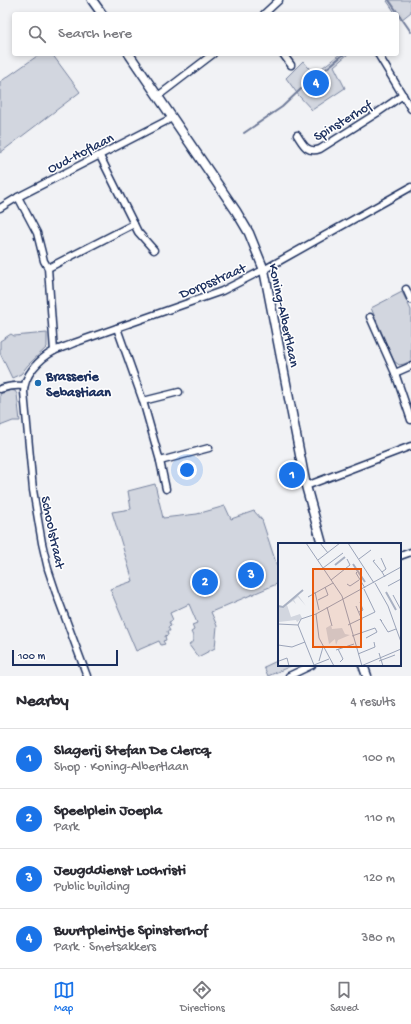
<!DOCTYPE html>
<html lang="en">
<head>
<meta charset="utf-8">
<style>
	:root { --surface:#fff; --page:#f7f7f7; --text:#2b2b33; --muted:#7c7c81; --line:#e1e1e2; --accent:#1a73e8 }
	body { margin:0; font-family:"Gochi Hand",sans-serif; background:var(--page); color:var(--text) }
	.scale { position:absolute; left:12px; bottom:10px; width:106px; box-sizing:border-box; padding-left:4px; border:2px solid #1b2f5e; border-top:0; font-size:11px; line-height:14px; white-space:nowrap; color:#1b2f5e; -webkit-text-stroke:3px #fff; paint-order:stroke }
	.you { position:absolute; left:187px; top:470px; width:14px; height:14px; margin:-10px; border:3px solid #fff; border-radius:50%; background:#1a73e8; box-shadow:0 0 0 6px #1a73e833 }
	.badge { display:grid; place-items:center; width:26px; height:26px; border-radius:50%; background:var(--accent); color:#fff; font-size:13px; font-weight:700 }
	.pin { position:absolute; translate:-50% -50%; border:2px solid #fff; box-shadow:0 1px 4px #0006 }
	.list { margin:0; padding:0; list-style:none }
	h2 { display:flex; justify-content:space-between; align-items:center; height:52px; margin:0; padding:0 16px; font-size:17px }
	h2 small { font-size:13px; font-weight:400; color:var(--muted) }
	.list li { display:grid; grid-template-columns:26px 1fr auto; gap:12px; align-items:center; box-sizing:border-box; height:60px; padding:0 16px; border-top:1px solid var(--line) }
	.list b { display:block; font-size:15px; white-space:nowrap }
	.list p { margin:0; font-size:13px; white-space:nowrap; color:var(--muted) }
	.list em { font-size:13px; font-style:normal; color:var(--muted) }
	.icon { flex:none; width:22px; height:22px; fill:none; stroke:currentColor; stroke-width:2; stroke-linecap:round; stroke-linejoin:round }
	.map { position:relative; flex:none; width:411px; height:676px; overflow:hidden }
	.search { position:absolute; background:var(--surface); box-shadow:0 2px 6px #0003; left:12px; right:12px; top:12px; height:44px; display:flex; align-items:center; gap:10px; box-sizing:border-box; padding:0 14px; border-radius:4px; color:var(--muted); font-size:15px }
	.sheet { height:292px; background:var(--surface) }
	nav { display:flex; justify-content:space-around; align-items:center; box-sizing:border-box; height:56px; border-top:1px solid var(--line); background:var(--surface); font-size:11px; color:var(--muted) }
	nav a { display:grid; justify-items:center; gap:2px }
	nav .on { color:var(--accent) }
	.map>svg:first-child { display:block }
	.green { fill:#d2d6df; stroke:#76829e }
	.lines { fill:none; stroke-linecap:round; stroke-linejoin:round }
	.stream { stroke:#707c9a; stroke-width:2 }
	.street-casing { stroke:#1b2f5e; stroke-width:9 }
	.secondary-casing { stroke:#1b2f5e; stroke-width:11 }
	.street { stroke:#fff; stroke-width:6 }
	.secondary { stroke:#fff; stroke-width:8 }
	.poi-dot { fill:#1f6fb2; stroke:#fff; stroke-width:1.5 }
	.labels { text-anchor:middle; stroke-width:3; stroke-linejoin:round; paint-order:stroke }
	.street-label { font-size:14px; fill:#1b2f5e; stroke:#fff }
	.poi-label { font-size:14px; font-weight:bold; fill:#1b2f5e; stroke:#fff; text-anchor:start }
	.inset-river { fill:none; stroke:#a8b0c2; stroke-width:2 }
	.inset-road { fill:none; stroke:#9ba4b9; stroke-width:1 }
	.view { fill:#e8590c; fill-opacity:0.15; stroke:#e8590c; stroke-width:2 }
	.inset-edge { fill:none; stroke:#1b2f5e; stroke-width:2 }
</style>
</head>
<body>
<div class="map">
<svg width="411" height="676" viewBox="0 0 411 676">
	<rect width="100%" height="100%" fill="#f1f2f5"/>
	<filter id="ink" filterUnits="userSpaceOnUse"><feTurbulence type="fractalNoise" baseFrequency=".025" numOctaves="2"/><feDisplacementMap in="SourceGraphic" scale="8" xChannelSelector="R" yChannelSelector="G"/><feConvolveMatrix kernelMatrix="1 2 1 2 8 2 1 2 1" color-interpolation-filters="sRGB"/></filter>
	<g filter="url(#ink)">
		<g class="green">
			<path d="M388 0H411V12L401 20 397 14H396L387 1Z"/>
			<path d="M40 54H52L80 92 0 153V82Z"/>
			<path d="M340 54H348L334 66 345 88 312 110 299 96 286 78 303 61 314 74Z"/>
			<path d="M402 292 411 310V361L404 364 399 365 394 361 371 308Z"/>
			<path d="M47 333V347L28 365 21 374 12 378 0 353V341L11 334 14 336Z"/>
			<path d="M11 390 15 391 17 394 20 421H13L0 426V394Z"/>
			<path d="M155 484 163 518 197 514 225 506 231 519 254 511 262 520 277 566H279V583L211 612 217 626 215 648 198 657 189 645C194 642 194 637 191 632L194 630 192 625 197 623 189 604 170 613 173 620 169 622 171 626 168 627 170 631H167L168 635 165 636 166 640 163 641 165 644 161 645 159 641 136 651 110 589 133 581 112 512 131 509 128 491Z"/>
			<path d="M279 660V665H293L268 676 264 667Z"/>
		</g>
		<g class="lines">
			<g class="stream">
				<path d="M389 0 411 32"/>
				<path d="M308 84 344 54"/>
				<path d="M244 133 282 107 301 89"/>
			</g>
			<defs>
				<g id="street">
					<path d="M264 14 279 0"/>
					<path d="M283 54 291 65"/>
					<path d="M378 54 411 109"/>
					<path d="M158 96 213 54"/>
					<path d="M297 135C303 144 307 154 320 149L377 113 403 95"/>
					<path d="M18 197 37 233 44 261 48 268 54 351"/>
					<path d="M0 208 18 197 172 118"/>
					<path d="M134 224 138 232 154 250"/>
					<path d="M48 268 134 224 100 156"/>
					<path d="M406 289 411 300"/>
					<path d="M370 317 395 373 411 420"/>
					<path d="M117 328 143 401 160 461 166 489"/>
					<path d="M395 373 411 366"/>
					<path d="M0 389C8 386 15 385 24 386"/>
					<path d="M143 401 179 392"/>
					<path d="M160 461 209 448"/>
					<path d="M306 486 411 446"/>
					<path d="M400 556 411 552"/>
					<path d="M87 676 56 593 48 569 42 543 33 490 24 392C24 375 39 359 54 351 60 348 68 346 74 343L222 291 267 268 411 187"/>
					<path d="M289 676 312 665"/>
				</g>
				<g id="secondary">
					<path d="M92 0 102 14"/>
					<path d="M129 54 236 211 249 233 264 270 306 486 322 544"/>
					<path d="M363 665 367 676"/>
				</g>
			</defs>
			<use href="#street" class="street-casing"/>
			<use href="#secondary" class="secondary-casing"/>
			<use href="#street" class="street"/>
			<use href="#secondary" class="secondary"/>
		</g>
	</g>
	<circle class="poi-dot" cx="38" cy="383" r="4"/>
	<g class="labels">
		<g class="street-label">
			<text transform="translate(342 120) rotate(-31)" y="5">Spinsterhof</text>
			<text transform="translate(80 152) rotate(-27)" y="5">Oud-Hoflaan</text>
			<text transform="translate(212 280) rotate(-23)" y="5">Dorpsstraat</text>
			<text transform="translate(285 315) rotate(78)" y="5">Koning-Albertlaan</text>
			<text transform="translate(54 532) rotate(78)" y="5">Schoolstraat</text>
		</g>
		<g class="poi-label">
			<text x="46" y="380">Brasserie<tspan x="46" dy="16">Sebastiaan</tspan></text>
		</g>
	</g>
	<g transform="translate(278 543)">
		<rect width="123" height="123" fill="#f1f2f5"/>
		<path d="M20 52 28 63 20 54 16 57 18 61 15 58 9 62 13 74 22 71 24 75 19 79 18 77 1 79 0 63 5 64ZM53 82 54 86 64 85 67 91 72 92 60 97 58 102 57 96 51 101 48 85Z" fill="#d2d6df"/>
		<path class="inset-river" d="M75 21 87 39M57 22 67 14M108 49 118 67M0 63 5 64 25 47"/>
		<path class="inset-road" d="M28 0 64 53 84 123M42 0 50 10M70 0 96 40M103 15 108 26 104 29 107 34M81 16 93 7M40 17 62 0M97 17 95 18 104 29M45 25 65 10M79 29 78 30 87 45M53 37 72 22 69 16M97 40 110 63 123 99M69 41 72 43 81 37M110 43 123 36M37 49 41 67M115 52 123 67M30 54 55 40M40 57 50 52 47 44M78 63 84 77M49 64 54 83M81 69 85 67 82 59M38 71 123 24M38 71 41 95 56 123M104 78 102 76 110 89 118 86M0 81 20 82M20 82 36 122M20 82 23 76 38 71M70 82 97 69 86 46M74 93 97 85 99 89 88 95M0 102 14 104 27 99M60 106 65 116 62 119M58 107 76 101M101 110 105 123M80 111 97 104 96 99M1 118 9 115 11 123M41 118 45 104M101 118 117 112M36 122 51 116M83 123 123 106"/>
		<path class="view" d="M35 26H83V104H35Z"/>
		<rect width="123" height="123" class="inset-edge"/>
	</g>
</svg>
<div class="scale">100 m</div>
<div class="you"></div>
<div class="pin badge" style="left:292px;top:475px">1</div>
<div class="pin badge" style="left:205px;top:582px">2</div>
<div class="pin badge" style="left:251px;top:575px">3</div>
<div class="pin badge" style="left:316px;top:83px">4</div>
<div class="search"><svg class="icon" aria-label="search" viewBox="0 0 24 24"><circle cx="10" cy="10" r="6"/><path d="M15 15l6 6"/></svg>Search here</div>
</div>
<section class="sheet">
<h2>Nearby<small>4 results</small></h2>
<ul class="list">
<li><span class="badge">1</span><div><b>Slagerij Stefan De Clercq</b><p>Shop · Koning-Albertlaan</p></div><em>100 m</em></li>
<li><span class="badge">2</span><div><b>Speelplein Joepla</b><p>Park</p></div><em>110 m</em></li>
<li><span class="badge">3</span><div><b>Jeugddienst Lochristi</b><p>Public building</p></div><em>120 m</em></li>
<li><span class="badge">4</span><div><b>Buurtpleintje Spinsterhof</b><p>Park · Smetsakkers</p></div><em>380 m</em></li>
</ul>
</section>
<nav>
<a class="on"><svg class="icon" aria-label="map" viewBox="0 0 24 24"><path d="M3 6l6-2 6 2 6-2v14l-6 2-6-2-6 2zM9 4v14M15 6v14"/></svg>Map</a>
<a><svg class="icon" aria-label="directions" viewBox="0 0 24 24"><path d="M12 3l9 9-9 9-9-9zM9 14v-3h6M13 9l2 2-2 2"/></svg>Directions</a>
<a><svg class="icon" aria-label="saved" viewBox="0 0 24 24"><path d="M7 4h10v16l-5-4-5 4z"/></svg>Saved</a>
</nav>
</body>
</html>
